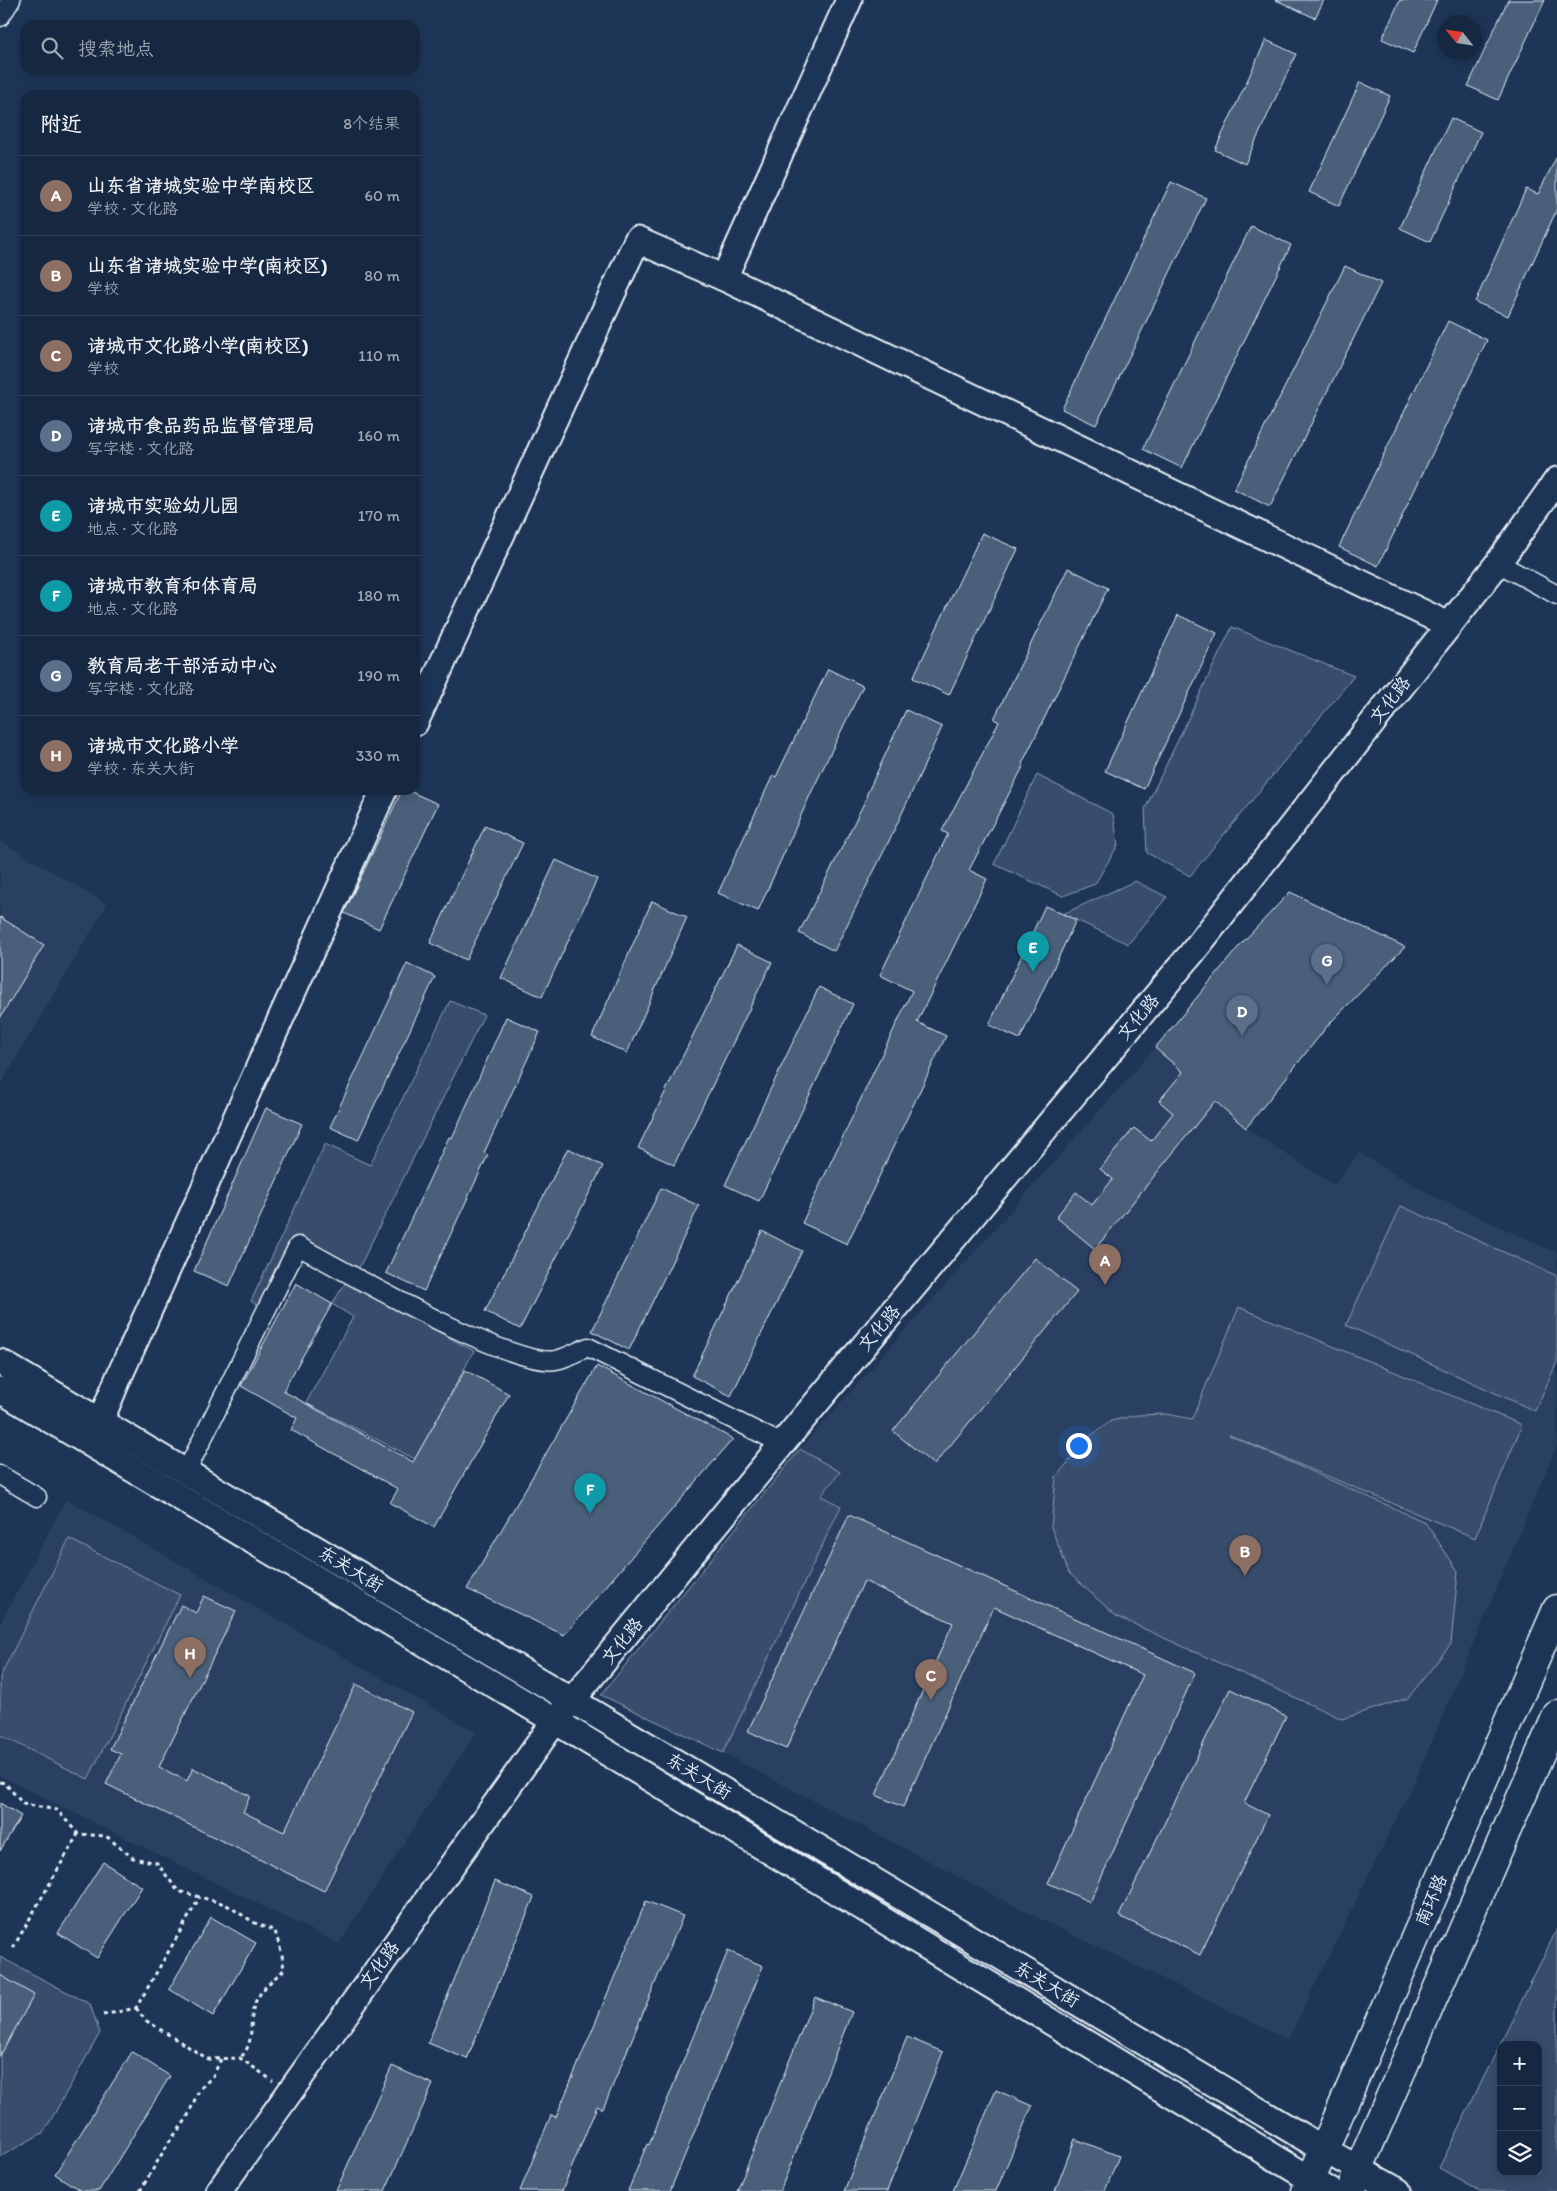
<!DOCTYPE html>
<html lang="zh">
<head>
<meta charset="utf-8">
<style>
	:root { --surface:#162841; --page:#23344c; --text:#f1f3f6; --muted:#9ea6b1; --line:#35445a; --accent:#1a73e8 }
	body { margin:0; font-family:Itim,"LXGW WenKai TC",sans-serif; background:var(--page); color:var(--text) }
	.controls { position:absolute; right:15px; bottom:15px; display:grid; overflow:hidden; border-radius:10px; box-shadow:0 2px 12px #0003 }
	.controls button { width:45px; height:45px; display:grid; place-items:center; padding:0; border:0; border-bottom:1px solid var(--line); background:var(--surface); color:var(--text); font:25px sans-serif }
	.compass { position:absolute; left:1437px; top:15px; width:45px; height:45px; border-radius:50%; background:var(--surface); box-shadow:0 2px 12px #0003; rotate:300deg }
	.you { position:absolute; left:1078px; top:1445px; width:18px; height:18px; margin:-12px; border:4px solid #fff; border-radius:50%; background:#1a73e8; box-shadow:0 0 0 8px #1a73e833 }
	.badge { display:grid; place-items:center; width:32px; height:32px; border-radius:50%; background:var(--accent); color:#fff; font-size:16px; font-weight:700 }
	.pin { position:absolute; translate:-50% -41px; filter:drop-shadow(0 1px 2px #0008) }
	.pin::after { content:''; position:absolute; top:26px; width:18px; height:15px; background:inherit; clip-path:polygon(0 0,100% 0,50% 100%) }
	.list { margin:0; padding:0; list-style:none }
	h2 { display:flex; justify-content:space-between; align-items:center; height:65px; margin:0; padding:0 20px; font-size:21px }
	h2 small { font-size:16px; font-weight:400; color:var(--muted) }
	.list li { display:grid; grid-template-columns:32px 1fr auto; gap:15px; align-items:center; box-sizing:border-box; height:80px; padding:0 20px; border-top:1px solid var(--line) }
	.list b { display:block; font-size:19px; white-space:nowrap }
	.list p { margin:0; font-size:16px; white-space:nowrap; color:var(--muted) }
	.list em { font-size:16px; font-style:normal; color:var(--muted) }
	.icon { flex:none; width:28px; height:28px; fill:none; stroke:currentColor; stroke-width:2; stroke-linecap:round; stroke-linejoin:round }
	.map { position:relative; flex:none; width:1557px; height:2191px; overflow:hidden }
	.search { position:absolute; background:var(--surface); box-shadow:0 2px 12px #0003; left:20px; top:20px; width:400px; height:55px; display:flex; align-items:center; gap:12px; box-sizing:border-box; padding:0 18px; border-radius:15px; color:var(--muted); font-size:19px }
	.panel { position:absolute; background:var(--surface); box-shadow:0 2px 12px #0003; left:20px; top:90px; width:400px; height:705px; border-radius:15px }
	.map>svg:first-child { display:block }
	.built { fill:#2a4162 }
	.green { fill:#374d6c; stroke:#909fb2; fill-rule:evenodd }
	.building { fill:#495e7a; stroke:#e8f1f8 }
	.lines { fill:none; stroke-linecap:round; stroke-linejoin:round }
	.street-casing { stroke:#e8f1f8; stroke-width:21 }
	.secondary-casing { stroke:#e8f1f8; stroke-width:29 }
	.highway-casing { stroke:#e8f1f8; stroke-width:31 }
	.path { stroke:#e8f1f8; stroke-width:3; stroke-dasharray:4 4; stroke-linecap:butt }
	.street { stroke:#1d3557; stroke-width:18 }
	.secondary { stroke:#1d3557; stroke-width:25 }
	.highway { stroke:#1d3557; stroke-width:28 }
	.labels { text-anchor:middle; stroke-width:4; stroke-linejoin:round; paint-order:stroke }
	.street-label { font-size:18px; fill:#e8f1f8; stroke:#1d3557 }
</style>
</head>
<body>
<div class="map">
<svg width="1557" height="2191" viewBox="0 0 1557 2191">
	<rect width="100%" height="100%" fill="#1d3557"/>
	<filter id="ink" filterUnits="userSpaceOnUse"><feTurbulence type="fractalNoise" baseFrequency=".02" numOctaves="2"/><feDisplacementMap in="SourceGraphic" scale="10" xChannelSelector="R" yChannelSelector="G"/><feConvolveMatrix kernelMatrix="1 2 1 2 8 2 1 2 1" color-interpolation-filters="sRGB"/></filter>
	<g filter="url(#ink)">
		<g class="built">
			<path d="M0 841 107 904 0 1086Z"/>
			<path d="M1155 1048 1246 1128 1334 1185 1359 1153 1431 1195 1557 1253V1445L1418 1774 1288 2040 1018 1908 723 1753 841 1506 821 1496 840 1472 800 1449Z"/>
			<path d="M66 1499 476 1732 339 1944 0 1776V1624Z"/>
		</g>
		<g class="green">
			<path d="M1232 627 1354 676 1190 876 1147 853 1145 809Z"/>
			<path d="M1037 775 1113 814 1118 845 1095 884 1063 896 994 864Z"/>
			<path d="M1135 881 1167 897 1128 944 1063 914Z"/>
			<path d="M450 1001 484 1015 355 1276 298 1247 265 1310 251 1301 325 1144 370 1165Z"/>
			<path d="M1401 1206 1557 1276V1362L1535 1411 1346 1325Z"/>
			<path d="M346 1282 474 1351 415 1459 306 1403 353 1317 332 1304Z"/>
			<path d="M1239 1307 1522 1425 1475 1538 1229 1435 1425 1522 1458 1571 1451 1644 1408 1698 1342 1719 1116 1616 1069 1573 1051 1527 1056 1477 1089 1437 1111 1421 1137 1415 1166 1414 1192 1419Z"/>
			<path d="M800 1449 840 1472 821 1496 841 1506 723 1753 601 1695Z"/>
			<path d="M69 1539 180 1595 88 1779 0 1735V1677Z"/>
			<path d="M1557 1929V2191H1480L1439 2168ZM1501 2045H1538V2172H1501Z"/>
			<path d="M0 1957 90 2004 100 2033 44 2132 0 2157Z"/>
		</g>
		<g class="building">
			<path d="M1276 0H1324L1315 18Z"/>
			<path d="M1400 0H1437L1413 53 1382 39Z"/>
			<path d="M1508 0H1545L1498 100 1468 86Z"/>
			<path d="M1266 40 1296 54 1245 164 1215 150Z"/>
			<path d="M1360 82 1390 96 1339 206 1309 192Z"/>
			<path d="M1451 118 1481 132 1430 242 1400 228Z"/>
			<path d="M1557 156V209L1508 316 1475 302 1526 189 1538 194Z"/>
			<path d="M1171 182 1206 198 1096 425 1062 409Z"/>
			<path d="M1251 226 1291 245 1182 468 1143 449Z"/>
			<path d="M1345 266 1381 283 1270 507 1234 489Z"/>
			<path d="M1448 321 1487 340 1378 566 1339 547Z"/>
			<path d="M982 533 1018 549 949 695 913 678Z"/>
			<path d="M1068 568 1108 588 1022 764 1024 765 969 870 987 879 917 1022 946 1036 847 1244 802 1223 912 991 880 975 948 834 942 831 999 722 994 719Z"/>
			<path d="M1178 615 1217 633 1144 789 1105 771Z"/>
			<path d="M828 669 863 686 811 793 758 911 718 893 773 775 776 777Z"/>
			<path d="M906 710 942 727 891 837 834 951 799 933 867 797 866 796Z"/>
			<path d="M402 790H407L438 804 379 929 344 913Z"/>
			<path d="M485 826 523 843 466 960 430 943Z"/>
			<path d="M556 860 597 879 542 997 501 978Z"/>
			<path d="M1290 892 1405 947 1329 1024 1246 1128 1215 1101 1095 1249 1056 1217 1076 1192 1092 1205 1113 1179 1100 1169 1134 1128 1151 1141 1173 1113 1159 1101 1183 1072 1155 1048 1241 944Z"/>
			<path d="M652 901 687 917 627 1053 592 1037Z"/>
			<path d="M1045 906 1076 920 1020 1039 989 1025Z"/>
			<path d="M0 917 44 945 0 1018Z"/>
			<path d="M737 945 772 962 674 1165 638 1148Z"/>
			<path d="M407 963 435 977 358 1140 330 1127Z"/>
			<path d="M819 987 853 1004 759 1201 725 1185Z"/>
			<path d="M506 1017 540 1032 484 1153 488 1155 424 1291 386 1273 449 1137 452 1138Z"/>
			<path d="M266 1108 302 1124 229 1286 194 1271Z"/>
			<path d="M568 1148 603 1166 520 1329 485 1311Z"/>
			<path d="M661 1188 699 1206 629 1350 592 1331Z"/>
			<path d="M762 1231 802 1251 731 1396 692 1376Z"/>
			<path d="M1035 1258 1077 1292 934 1465 893 1431Z"/>
			<path d="M296 1283 332 1304 283 1391 413 1462 465 1370 509 1394 434 1527 390 1503 398 1489 291 1430 297 1418 241 1386Z"/>
			<path d="M597 1366 733 1439 564 1635 467 1589Z"/>
			<path d="M849 1515 1195 1673 1090 1902 1048 1883 1143 1675 994 1607 903 1807 876 1795 953 1623 864 1581 786 1749 748 1731Z"/>
			<path d="M204 1596 236 1611 159 1767 187 1781 193 1768 250 1796 243 1812 284 1832 356 1684 412 1712 324 1891 106 1784 121 1754 110 1749 181 1605 196 1613Z"/>
			<path d="M1230 1689 1286 1716 1244 1803 1268 1815 1200 1955 1119 1916Z"/>
			<path d="M0 1803 21 1816 0 1851Z"/>
			<path d="M103 1862 142 1887 97 1958 58 1933Z"/>
			<path d="M495 1881 534 1897 467 2059 428 2043Z"/>
			<path d="M646 1901 683 1916 603 2109 597 2106 562 2191H520L551 2115 556 2117Z"/>
			<path d="M211 1917 256 1943 213 2016 169 1989Z"/>
			<path d="M728 1951 763 1966 670 2191H628L647 2144 649 2145Z"/>
			<path d="M0 1975 34 1995 0 2056Z"/>
			<path d="M815 1997 852 2012 780 2191H737Z"/>
			<path d="M907 2037 943 2052 887 2191H844Z"/>
			<path d="M132 2052 170 2076 99 2191H81L55 2174Z"/>
			<path d="M392 2066 433 2084 385 2191H336Z"/>
			<path d="M996 2090 1032 2106 996 2191H953Z"/>
			<path d="M1075 2139 1119 2156 1105 2191H1055Z"/>
		</g>
		<g class="lines">
			<defs>
				<g id="street">
					<path d="M0 17 11 0"/>
					<path d="M1498 563 1557 595"/>
					<path d="M186 1472 298 1246C345 1271 511 1368 556 1360 567 1358 578 1351 588 1347L782 1444"/>
					<path d="M0 1475 37 1497"/>
				</g>
				<g id="secondary">
					<path d="M724 278 849 0"/>
					<path d="M415 723 637 240 724 278 1449 625"/>
					<path d="M0 1362 573 1701 1323 2149 1398 2191"/>
					<path d="M0 1390 555 1721 1330 2191"/>
					<path d="M100 1422 118 1379 384 790"/>
					<path d="M219 2191 555 1721 782 1444 1192 953 1498 563 1557 480"/>
				</g>
				<g id="highway">
					<path d="M1306 2191 1557 1609"/>
					<path d="M1351 2191 1359 2168 1557 1715"/>
				</g>
			</defs>
			<use href="#street" class="street-casing"/>
			<use href="#secondary" class="secondary-casing"/>
			<use href="#highway" class="highway-casing"/>
			<g class="path">
				<path d="M0 1782 5 1783 23 1804 57 1810 78 1834 106 1836 133 1858 157 1863 178 1891 225 1904 255 1923 275 1931 282 1955 284 1970C273 1979 258 1992 254 2006 248 2025 256 2042 240 2058"/>
				<path d="M13 1948 78 1834"/>
				<path d="M136 2008 145 2020 208 2059 240 2058 273 2081"/>
				<path d="M103 2015 136 2008 200 1897"/>
				<path d="M140 2191 169 2142 186 2120 199 2090 213 2076 221 2059"/>
			</g>
			<use href="#street" class="street"/>
			<use href="#secondary" class="secondary"/>
			<use href="#highway" class="highway"/>
		</g>
	</g>
	<g class="labels">
		<g class="street-label">
			<text transform="translate(1390 700) rotate(-52)" y="6">文化路</text>
			<text transform="translate(1138 1017) rotate(-50)" y="6">文化路</text>
			<text transform="translate(879 1328) rotate(-50)" y="6">文化路</text>
			<text transform="translate(351 1569) rotate(31)" y="6">东关大街</text>
			<text transform="translate(622 1641) rotate(-51)" y="6">文化路</text>
			<text transform="translate(699 1776) rotate(31)" y="6">东关大街</text>
			<text transform="translate(1431 1900) rotate(-67)" y="6">南环路</text>
			<text transform="translate(379 1965) rotate(-54)" y="6">文化路</text>
			<text transform="translate(1047 1984) rotate(31)" y="6">东关大街</text>
		</g>
	</g>
</svg>
<div class="controls">
<button>+</button>
<button>−</button>
<button><svg class="icon" aria-label="layers" viewBox="0 0 24 24"><path d="M12 4l9 5-9 5-9-5zM3 14l9 5 9-5"/></svg></button>
</div>
<svg class="compass" viewBox="-18 -18 36 36"><path d="M0-13l5 13h-10z" fill="#e53935"/><path d="M0 13l5-13h-10z" fill="#9ea6b1"/></svg>
<div class="you"></div>
<div class="pin badge" style="left:1105px;top:1285px;background:#8d6e63">A</div>
<div class="pin badge" style="left:1245px;top:1576px;background:#8d6e63">B</div>
<div class="pin badge" style="left:931px;top:1700px;background:#8d6e63">C</div>
<div class="pin badge" style="left:1242px;top:1036px;background:#5c6f8a">D</div>
<div class="pin badge" style="left:1033px;top:972px;background:#0f9aa8">E</div>
<div class="pin badge" style="left:590px;top:1514px;background:#0f9aa8">F</div>
<div class="pin badge" style="left:1327px;top:985px;background:#5c6f8a">G</div>
<div class="pin badge" style="left:190px;top:1678px;background:#8d6e63">H</div>
<div class="search"><svg class="icon" aria-label="search" viewBox="0 0 24 24"><circle cx="10" cy="10" r="6"/><path d="M15 15l6 6"/></svg>搜索地点</div>
<section class="panel">
<h2>附近<small>8个结果</small></h2>
<ul class="list">
<li><span class="badge" style="background:#8d6e63">A</span><div><b>山东省诸城实验中学南校区</b><p>学校 · 文化路</p></div><em>60 m</em></li>
<li><span class="badge" style="background:#8d6e63">B</span><div><b>山东省诸城实验中学(南校区)</b><p>学校</p></div><em>80 m</em></li>
<li><span class="badge" style="background:#8d6e63">C</span><div><b>诸城市文化路小学(南校区)</b><p>学校</p></div><em>110 m</em></li>
<li><span class="badge" style="background:#5c6f8a">D</span><div><b>诸城市食品药品监督管理局</b><p>写字楼 · 文化路</p></div><em>160 m</em></li>
<li><span class="badge" style="background:#0f9aa8">E</span><div><b>诸城市实验幼儿园</b><p>地点 · 文化路</p></div><em>170 m</em></li>
<li><span class="badge" style="background:#0f9aa8">F</span><div><b>诸城市教育和体育局</b><p>地点 · 文化路</p></div><em>180 m</em></li>
<li><span class="badge" style="background:#5c6f8a">G</span><div><b>教育局老干部活动中心</b><p>写字楼 · 文化路</p></div><em>190 m</em></li>
<li><span class="badge" style="background:#8d6e63">H</span><div><b>诸城市文化路小学</b><p>学校 · 东关大街</p></div><em>330 m</em></li>
</ul>
</section>
</div>
</body>
</html>
